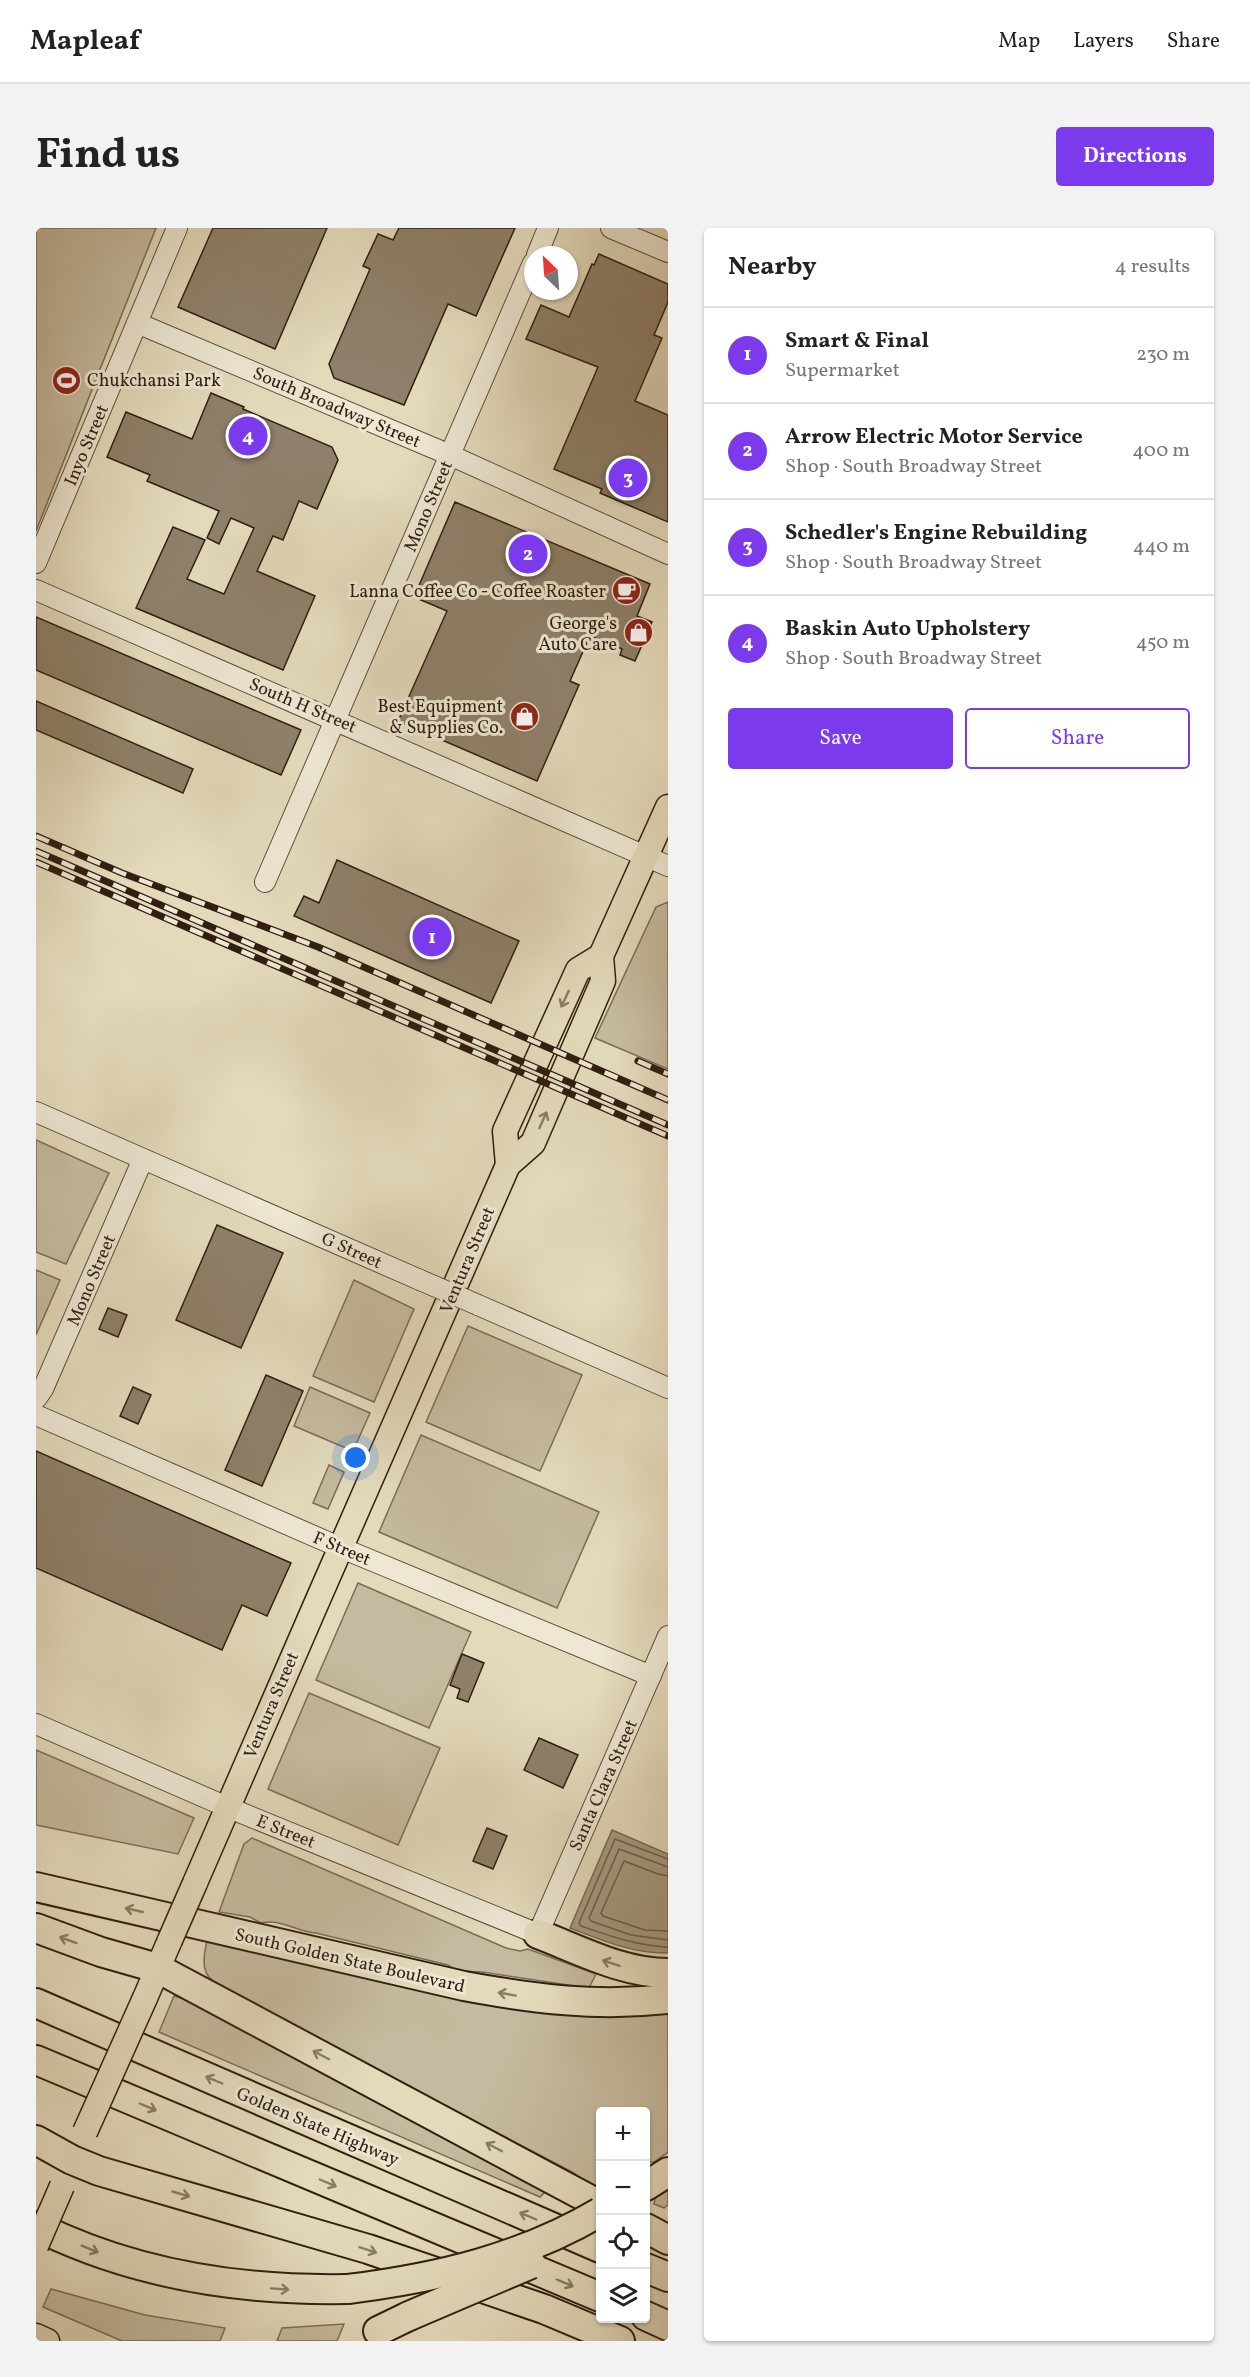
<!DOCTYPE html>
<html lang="en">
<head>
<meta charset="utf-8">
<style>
	:root { --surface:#fff; --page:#f2f2f2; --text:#222; --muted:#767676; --line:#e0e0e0; --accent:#7c3aed }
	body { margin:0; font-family:Vollkorn,serif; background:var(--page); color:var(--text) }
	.controls { position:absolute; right:18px; bottom:18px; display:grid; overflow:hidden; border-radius:6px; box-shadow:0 2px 4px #0004 }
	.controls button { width:54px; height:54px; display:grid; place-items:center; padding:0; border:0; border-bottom:2px solid var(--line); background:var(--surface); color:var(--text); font:30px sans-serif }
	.compass { position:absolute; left:488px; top:18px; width:54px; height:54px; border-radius:50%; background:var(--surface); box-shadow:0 2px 4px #0004; rotate:335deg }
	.you { position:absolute; left:320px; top:1230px; width:21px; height:21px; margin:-15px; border:4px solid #fff; border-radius:50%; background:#1a73e8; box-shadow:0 0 0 9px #1a73e833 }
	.badge { display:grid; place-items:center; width:39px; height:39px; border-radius:50%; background:var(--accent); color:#fff; font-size:20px; font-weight:700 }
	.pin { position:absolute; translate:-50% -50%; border:3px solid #fff; box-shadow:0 2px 6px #0006 }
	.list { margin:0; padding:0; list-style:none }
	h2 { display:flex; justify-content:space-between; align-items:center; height:78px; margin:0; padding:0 24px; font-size:26px }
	h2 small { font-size:20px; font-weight:400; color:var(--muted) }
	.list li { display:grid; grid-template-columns:39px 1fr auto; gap:18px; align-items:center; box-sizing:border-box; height:96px; padding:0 24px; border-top:2px solid var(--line) }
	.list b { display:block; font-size:22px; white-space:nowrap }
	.list p { margin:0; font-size:20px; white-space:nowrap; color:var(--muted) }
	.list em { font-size:20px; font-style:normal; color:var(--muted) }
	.actions { display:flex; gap:12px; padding:18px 24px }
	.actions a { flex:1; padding:14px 0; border:2px solid var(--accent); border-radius:6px; text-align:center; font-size:21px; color:var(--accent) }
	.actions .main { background:var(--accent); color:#fff }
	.icon { flex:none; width:33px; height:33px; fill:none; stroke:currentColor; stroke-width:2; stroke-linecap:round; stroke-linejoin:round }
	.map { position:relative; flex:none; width:632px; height:2113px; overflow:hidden; border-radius:6px }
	header { display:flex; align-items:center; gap:36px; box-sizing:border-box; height:84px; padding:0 30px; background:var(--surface); border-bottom:2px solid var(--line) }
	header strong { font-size:28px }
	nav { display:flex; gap:33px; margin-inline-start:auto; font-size:21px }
	.intro { display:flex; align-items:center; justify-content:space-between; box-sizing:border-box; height:144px; padding:0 36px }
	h1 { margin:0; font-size:42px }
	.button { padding:15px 27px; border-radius:6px; background:var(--accent); color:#fff; font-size:21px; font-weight:700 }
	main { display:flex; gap:36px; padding:0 36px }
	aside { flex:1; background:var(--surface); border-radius:6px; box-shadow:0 2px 4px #0004 }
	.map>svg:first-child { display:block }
	.green { fill:#c5ba9f; stroke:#7b6c58; stroke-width:1.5 }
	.water { fill:#a69a82; stroke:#776855; stroke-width:1.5 }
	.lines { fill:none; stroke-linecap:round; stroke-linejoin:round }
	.shore { stroke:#6c5c4a; stroke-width:1.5 }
	.building { fill:#8e806a; stroke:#311e11; stroke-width:1.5 }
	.minor-casing { stroke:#5e4d3c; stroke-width:22 }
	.major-casing { stroke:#311e11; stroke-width:27 }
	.highway-casing { stroke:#311e11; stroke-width:32 }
	.minor { stroke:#ede7d3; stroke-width:20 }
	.major { stroke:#e3dabc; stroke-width:24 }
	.highway { stroke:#e3dabc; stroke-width:28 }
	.rail-casing { stroke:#311e11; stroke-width:7 }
	.rail { stroke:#ede7d3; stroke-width:4.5; stroke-dasharray:14; stroke-linecap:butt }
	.minor-bridge-casing { stroke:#5e4d3c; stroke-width:22; stroke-linecap:butt }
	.major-bridge-casing { stroke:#311e11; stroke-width:27; stroke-linecap:butt }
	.highway-bridge-casing { stroke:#311e11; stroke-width:32; stroke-linecap:butt }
	.minor-bridge { stroke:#ede7d3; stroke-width:20 }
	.major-bridge { stroke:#e3dabc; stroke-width:24 }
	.highway-bridge { stroke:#e3dabc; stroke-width:28 }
	.oneway { stroke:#8a7c66 }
	.labels { text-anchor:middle; stroke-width:6; stroke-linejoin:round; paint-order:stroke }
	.poi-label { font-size:18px; fill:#311e11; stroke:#ede7d3; text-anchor:end }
	.street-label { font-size:18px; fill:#311e11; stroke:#ede7d3 }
</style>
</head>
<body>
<header>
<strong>Mapleaf</strong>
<nav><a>Map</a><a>Layers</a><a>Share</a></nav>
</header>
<div class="intro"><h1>Find us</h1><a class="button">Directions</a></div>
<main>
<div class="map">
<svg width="632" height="2113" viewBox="0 0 632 2113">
	<rect width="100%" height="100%" fill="#e3dabc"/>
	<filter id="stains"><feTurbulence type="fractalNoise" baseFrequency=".00333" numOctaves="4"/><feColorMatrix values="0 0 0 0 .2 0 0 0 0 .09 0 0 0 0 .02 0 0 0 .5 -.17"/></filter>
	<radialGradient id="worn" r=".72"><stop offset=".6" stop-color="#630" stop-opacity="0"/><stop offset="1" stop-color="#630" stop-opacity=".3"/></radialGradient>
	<g class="green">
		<path d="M0 0H120L0 303Z"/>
		<path d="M632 674V841L559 810 620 679Z"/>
		<path d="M0 912 73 945 30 1036 0 1024Z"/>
		<path d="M0 1042 24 1052 0 1107Z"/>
		<path d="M318 1052 378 1081 338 1174 277 1148Z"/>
		<path d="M432 1098 546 1147 504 1243 390 1194Z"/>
		<path d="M274 1159 334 1185 317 1223 258 1198Z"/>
		<path d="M385 1207 563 1284 521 1380 343 1304Z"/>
		<path d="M293 1237 308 1244 292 1281 277 1275Z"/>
		<path d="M322 1355 435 1404 393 1500 280 1452Z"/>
		<path d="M273 1465 404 1520 362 1617 232 1561Z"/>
		<path d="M0 1522 158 1590 142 1626 0 1597Z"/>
		<path d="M216 1610 470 1720 484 1723 492 1721 560 1746 553 1760 446 1744 421 1743 412 1737 280 1705C260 1704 245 1690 225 1695L214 1689 183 1684 208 1616Z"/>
		<path d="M172 1709 632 1783V1924L618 1934H610V1884H564V1965L538 1945 203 1770C172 1750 161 1750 172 1709Z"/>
		<path d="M138 1768 149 1771 511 1962 504 1969 123 1804Z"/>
		<path d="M632 1962V1977L628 1980 618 1976 619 1970Z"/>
		<path d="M15 2061 109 2087 189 2100 184 2113H86L7 2079Z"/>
		<path d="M308 2096 301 2113H241L246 2100Z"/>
	</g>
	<path class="water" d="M576 1602 632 1626V1725C597 1726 566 1712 534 1700Z"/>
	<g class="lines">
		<g class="shore">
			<path d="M632 1631 579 1611 543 1695 545 1698C574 1708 601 1718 632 1719"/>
			<path d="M632 1639 583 1621 553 1690 555 1693 595 1707 632 1712"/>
			<path d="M632 1648 622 1646 588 1633 565 1685 567 1688 609 1702 632 1703"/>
		</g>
	</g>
	<g class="building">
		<path d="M177 0H291L239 121 142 79Z"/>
		<path d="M363 0H479L440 88 412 76 368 177 298 150 293 136 334 41 327 38 342 6 357 12Z"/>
		<path d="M563 26 632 56V74L618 107 626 110 599 173 632 187V294L564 265 566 261 518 241 562 139 490 111 505 77 533 89 556 36 558 37Z"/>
		<path d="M175 165 208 179 207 181 296 219 302 232 281 281 263 273 247 312 237 308 221 343 279 368 247 442 100 380 137 299 169 312 151 351 188 366 218 300 195 290 183 316 171 310 183 283 111 253 114 247 71 229 90 184 156 211Z"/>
		<path d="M419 274 614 356 601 388 616 394 599 433 584 427 586 421 554 408 534 453 543 457 501 553 362 493 411 383 378 369Z"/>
		<path d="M0 389 265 502 245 547 0 442Z"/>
		<path d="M0 473 157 541 147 565 0 502Z"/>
		<path d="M301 632 483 713 455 775 258 688 268 668 283 675Z"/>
		<path d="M181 997 247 1025 205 1120 140 1092Z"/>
		<path d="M72 1080 91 1087 82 1109 63 1101Z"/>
		<path d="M230 1147 267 1163 226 1258 189 1242Z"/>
		<path d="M97 1159 115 1167 102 1196 84 1188Z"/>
		<path d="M0 1223 255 1335 231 1388 206 1377 186 1422 0 1340Z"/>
		<path d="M426 1426 448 1435 432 1474 421 1470 424 1461 414 1457Z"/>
		<path d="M503 1510 542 1527 527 1560 488 1542Z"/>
		<path d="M451 1600 471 1608 457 1641 437 1633Z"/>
	</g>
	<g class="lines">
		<defs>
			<g id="minor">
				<path d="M575 0 632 24"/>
				<path d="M501 27 512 0"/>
				<path d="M101 95 414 227 632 326"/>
				<path d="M0 335 141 0"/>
				<path d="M0 362 632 638"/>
				<path d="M229 654 497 35"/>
				<path d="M0 884 384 1052"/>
				<path d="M442 1077 632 1160"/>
				<path d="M0 1171 7 1161 107 931"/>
				<path d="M0 1187 303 1319 615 1448"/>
				<path d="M0 1496 191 1579 502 1706 632 1408"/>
			</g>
			<g id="major">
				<path d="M472 937 469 903 542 742 565 728"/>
				<path d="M159 1655C262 1415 368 1177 472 937L497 915 567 753 565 728 632 579"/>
				<path d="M109 1770 134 1712"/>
				<path d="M0 2108 11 2113"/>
			</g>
			<g id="highway">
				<path d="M0 1659 428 1758C498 1771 561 1779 632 1771"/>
				<path d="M0 1700 65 1724 121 1740 564 1977"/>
				<path d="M502 1706C544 1722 586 1745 632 1745"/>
				<path d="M0 1775 564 2020"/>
				<path d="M0 1832 564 2069"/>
				<path d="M0 1912 36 1932 63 1943 332 2021 508 2081 584 2113"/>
				<path d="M610 1958 632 1944"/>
				<path d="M0 1998C98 2047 204 2063 312 2061"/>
				<path d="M610 2000 632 2012"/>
				<path d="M610 2040 632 2049"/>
				<path d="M610 2088 632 2098"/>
				<path d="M342 2103 373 2088"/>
			</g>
		</defs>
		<use href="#minor" class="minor-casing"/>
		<use href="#major" class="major-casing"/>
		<use href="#highway" class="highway-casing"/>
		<use href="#minor" class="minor"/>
		<use href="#major" class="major"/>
		<use href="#highway" class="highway"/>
		<defs>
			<g id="rail">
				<path d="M0 608 86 645 282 719 632 872"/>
				<path d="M0 623 632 897"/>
				<path d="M0 634 632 908"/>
				<path d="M602 833 632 846"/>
			</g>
		</defs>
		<use href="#rail" class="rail-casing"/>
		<use href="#rail" class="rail"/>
		<defs>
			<path id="minor-bridge" d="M384 1052 442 1077"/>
			<g id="major-bridge">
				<path d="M134 1712 159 1655"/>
				<path d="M49 1904 109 1770"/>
				<path d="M0 2018 26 1958"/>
			</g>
			<g id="highway-bridge">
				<path d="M312 2061C401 2050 486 2030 564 1984"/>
				<path d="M373 2088 495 2036"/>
			</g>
		</defs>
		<use href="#minor-bridge" class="minor-bridge-casing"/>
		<use href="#major-bridge" class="major-bridge-casing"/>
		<use href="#highway-bridge" class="highway-bridge-casing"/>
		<use href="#minor-bridge" class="minor-bridge"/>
		<use href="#major-bridge" class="major-bridge"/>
		<use href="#highway-bridge" class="highway-bridge"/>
	</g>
	<defs><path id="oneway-shaft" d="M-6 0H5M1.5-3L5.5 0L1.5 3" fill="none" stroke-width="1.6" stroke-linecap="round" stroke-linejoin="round" transform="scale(1.5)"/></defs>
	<g class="oneway">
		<use href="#oneway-shaft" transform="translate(529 771) rotate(115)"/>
		<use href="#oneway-shaft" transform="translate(507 892) rotate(-66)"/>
		<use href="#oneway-shaft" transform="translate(98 1682) rotate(-167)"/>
		<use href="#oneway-shaft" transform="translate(32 1712) rotate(-160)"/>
		<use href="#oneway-shaft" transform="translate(575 1735) rotate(-161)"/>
		<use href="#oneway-shaft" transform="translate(471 1766) rotate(-170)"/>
		<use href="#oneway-shaft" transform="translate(285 1827) rotate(-152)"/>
		<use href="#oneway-shaft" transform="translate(178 1852) rotate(-157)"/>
		<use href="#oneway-shaft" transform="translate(112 1879) rotate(23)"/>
		<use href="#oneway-shaft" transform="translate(458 1919) rotate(-152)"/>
		<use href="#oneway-shaft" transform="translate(292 1955) rotate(23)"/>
		<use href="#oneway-shaft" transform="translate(145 1966) rotate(16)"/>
		<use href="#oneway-shaft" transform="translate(492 1988) rotate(-157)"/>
		<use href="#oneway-shaft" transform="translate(54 2021) rotate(22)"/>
		<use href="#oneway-shaft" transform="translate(332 2022) rotate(18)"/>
		<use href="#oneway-shaft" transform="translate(529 2055) rotate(23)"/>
		<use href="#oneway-shaft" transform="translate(244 2061) rotate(4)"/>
	</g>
	<defs>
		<symbol id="stadium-disc" viewBox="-11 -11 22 22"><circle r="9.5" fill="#8f2418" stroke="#ede7d3"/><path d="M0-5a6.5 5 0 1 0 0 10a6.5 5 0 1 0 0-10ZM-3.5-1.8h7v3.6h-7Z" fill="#fff"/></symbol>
		<symbol id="cafe-disc" viewBox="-11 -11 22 22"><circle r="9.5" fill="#8f2418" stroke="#ede7d3"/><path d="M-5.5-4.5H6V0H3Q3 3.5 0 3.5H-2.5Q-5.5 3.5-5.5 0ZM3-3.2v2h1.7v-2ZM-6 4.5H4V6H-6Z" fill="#fff"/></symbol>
		<symbol id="shop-disc" viewBox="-11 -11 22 22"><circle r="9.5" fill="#8f2418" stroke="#ede7d3"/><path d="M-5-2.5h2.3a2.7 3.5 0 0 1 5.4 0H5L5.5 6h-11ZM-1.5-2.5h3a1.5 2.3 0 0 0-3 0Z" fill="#fff"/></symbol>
	</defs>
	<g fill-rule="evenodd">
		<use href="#stadium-disc" x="14" y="136" width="33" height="33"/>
		<use href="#cafe-disc" x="574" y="346" width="33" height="33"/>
		<use href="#shop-disc" x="586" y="388" width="33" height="33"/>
		<use href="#shop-disc" x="472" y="472" width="33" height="33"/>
	</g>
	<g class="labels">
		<g class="poi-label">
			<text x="51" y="158" text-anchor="start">Chukchansi Park</text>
			<text x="570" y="369">Lanna Coffee Co - Coffee Roaster</text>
			<text x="581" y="401">George's<tspan x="581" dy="21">Auto Care</tspan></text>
			<text x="467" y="484">Best Equipment<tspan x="467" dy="21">&amp; Supplies Co.</tspan></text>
		</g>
		<g class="street-label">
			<text transform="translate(301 179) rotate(23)" y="6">South Broadway Street</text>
			<text transform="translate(50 217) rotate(-67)" y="6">Inyo Street</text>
			<text transform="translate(392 278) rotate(-67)" y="6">Mono Street</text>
			<text transform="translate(267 477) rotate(23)" y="6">South H Street</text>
			<text transform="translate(316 1022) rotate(24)" y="6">G Street</text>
			<text transform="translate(431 1032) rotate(-67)" y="6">Ventura Street</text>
			<text transform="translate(55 1052) rotate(-67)" y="6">Mono Street</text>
			<text transform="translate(306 1320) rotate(23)" y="6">F Street</text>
			<text transform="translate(235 1477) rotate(-67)" y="6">Ventura Street</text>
			<text transform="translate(567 1557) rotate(-66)" y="6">Santa Clara Street</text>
			<text transform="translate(250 1603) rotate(22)" y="6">E Street</text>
			<text transform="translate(314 1732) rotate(13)" y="6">South Golden State Boulevard</text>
			<text transform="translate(282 1898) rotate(23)" y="6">Golden State Highway</text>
		</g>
	</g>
	<rect width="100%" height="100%" filter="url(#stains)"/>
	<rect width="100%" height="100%" fill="url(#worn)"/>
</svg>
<div class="controls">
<button>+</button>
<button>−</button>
<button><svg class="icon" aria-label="locate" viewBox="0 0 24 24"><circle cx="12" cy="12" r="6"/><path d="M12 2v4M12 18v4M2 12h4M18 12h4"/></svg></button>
<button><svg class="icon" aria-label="layers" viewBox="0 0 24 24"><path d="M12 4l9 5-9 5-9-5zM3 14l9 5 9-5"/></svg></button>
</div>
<svg class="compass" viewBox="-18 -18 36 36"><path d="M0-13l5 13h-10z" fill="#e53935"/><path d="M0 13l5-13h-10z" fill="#767676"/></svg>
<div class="you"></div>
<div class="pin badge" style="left:396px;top:709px">1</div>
<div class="pin badge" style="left:492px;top:326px">2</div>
<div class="pin badge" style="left:592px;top:250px">3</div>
<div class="pin badge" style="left:212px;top:208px">4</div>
</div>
<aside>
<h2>Nearby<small>4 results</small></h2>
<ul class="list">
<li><span class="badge">1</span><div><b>Smart &amp; Final</b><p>Supermarket</p></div><em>230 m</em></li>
<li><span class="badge">2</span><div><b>Arrow Electric Motor Service</b><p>Shop · South Broadway Street</p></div><em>400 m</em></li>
<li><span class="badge">3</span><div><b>Schedler's Engine Rebuilding</b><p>Shop · South Broadway Street</p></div><em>440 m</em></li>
<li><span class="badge">4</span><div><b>Baskin Auto Upholstery</b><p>Shop · South Broadway Street</p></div><em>450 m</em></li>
</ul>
<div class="actions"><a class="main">Save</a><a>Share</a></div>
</aside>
</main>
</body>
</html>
